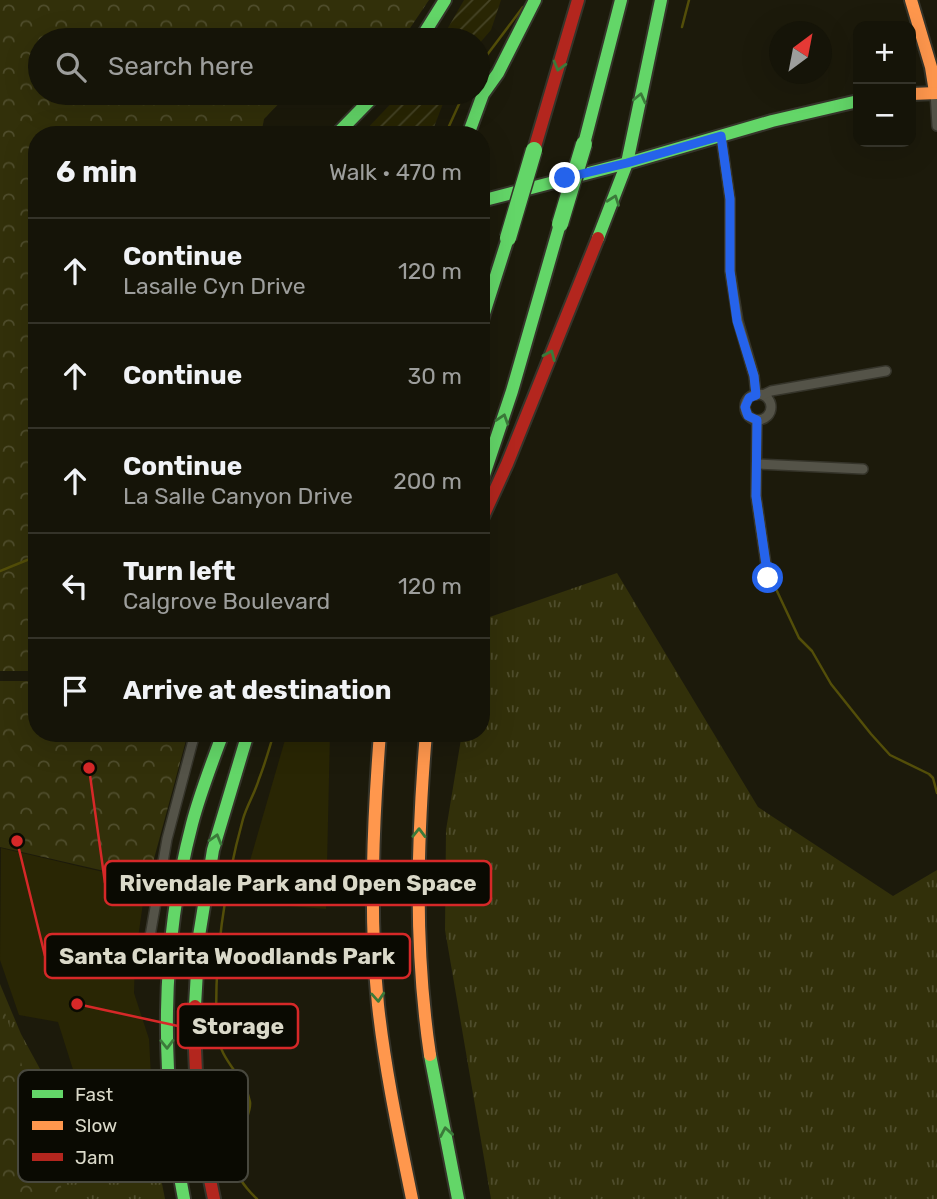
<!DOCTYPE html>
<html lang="en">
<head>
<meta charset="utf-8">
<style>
	:root { --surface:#151408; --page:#222116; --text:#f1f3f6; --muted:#9d9e9c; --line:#343329 }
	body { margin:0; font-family:Rubik,sans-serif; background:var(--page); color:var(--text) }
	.controls { position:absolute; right:21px; top:21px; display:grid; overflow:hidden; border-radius:14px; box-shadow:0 7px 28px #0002 }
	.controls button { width:63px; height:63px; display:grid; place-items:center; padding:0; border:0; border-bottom:2px solid var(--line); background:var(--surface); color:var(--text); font:35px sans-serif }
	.compass { position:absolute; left:769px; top:21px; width:63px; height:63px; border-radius:50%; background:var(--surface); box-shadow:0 7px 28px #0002; rotate:32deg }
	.stop { position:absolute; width:21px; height:21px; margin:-16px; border:5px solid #2563eb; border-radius:50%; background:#fff }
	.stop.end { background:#2563eb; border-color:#fff; box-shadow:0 2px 7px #0008 }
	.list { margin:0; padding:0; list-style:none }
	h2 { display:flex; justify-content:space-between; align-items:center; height:91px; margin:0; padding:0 28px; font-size:30px }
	h2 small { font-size:23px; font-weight:400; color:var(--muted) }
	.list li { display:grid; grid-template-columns:46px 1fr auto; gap:21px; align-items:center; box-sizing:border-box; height:105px; padding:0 28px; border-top:2px solid var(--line) }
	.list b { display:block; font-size:26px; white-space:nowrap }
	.list p { margin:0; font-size:23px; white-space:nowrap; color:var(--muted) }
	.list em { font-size:23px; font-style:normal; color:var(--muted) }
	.icon { flex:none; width:38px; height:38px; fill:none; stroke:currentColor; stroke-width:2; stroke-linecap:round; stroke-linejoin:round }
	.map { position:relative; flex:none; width:937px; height:1199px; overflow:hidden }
	.search { position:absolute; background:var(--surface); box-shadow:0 7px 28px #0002; left:28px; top:28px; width:462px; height:77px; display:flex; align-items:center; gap:18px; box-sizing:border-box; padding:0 24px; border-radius:38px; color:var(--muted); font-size:26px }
	.panel { position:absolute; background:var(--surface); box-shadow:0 7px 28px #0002; left:28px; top:126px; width:462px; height:616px; border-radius:28px }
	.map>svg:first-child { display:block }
	.built { fill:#292604 }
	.industrial { fill:url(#industrial-furrows) }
	.grass { fill:url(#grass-tufts) }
	.forest { fill:url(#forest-crowns) }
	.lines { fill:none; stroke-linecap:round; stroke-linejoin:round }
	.stream { stroke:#534e09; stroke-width:2.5 }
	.street-casing { stroke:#35342a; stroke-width:12 }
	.fast-casing { stroke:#35342a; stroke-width:16 }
	.slow-casing { stroke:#35342a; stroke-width:16 }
	.jam-casing { stroke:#35342a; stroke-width:16 }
	.street { stroke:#545348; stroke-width:9 }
	.fast { stroke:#63d668; stroke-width:12 }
	.slow { stroke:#ff974d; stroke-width:12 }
	.jam { stroke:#b3261e; stroke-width:12 }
	.fast-bridge-casing { stroke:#35342a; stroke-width:19; stroke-linecap:butt }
	.fast-bridge { stroke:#63d668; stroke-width:16 }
	.oneway { stroke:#3b7a3a }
	.route { stroke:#2563eb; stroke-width:9 }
	.key { fill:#0a0a02; stroke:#48483e; stroke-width:2 }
	.key-label { font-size:19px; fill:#dad9c9 }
	.leader { fill:none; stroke:#d62828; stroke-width:2.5 }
	.callout-dot { fill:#d62828; stroke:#0a0a02; stroke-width:2.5 }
	.callout { fill:#0a0a02; stroke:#d62828; stroke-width:2.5 }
	.callout-label { font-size:23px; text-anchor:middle; font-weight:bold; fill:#dad9c9 }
</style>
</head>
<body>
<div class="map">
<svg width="937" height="1199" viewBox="0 0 937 1199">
	<defs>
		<pattern id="industrial-furrows" width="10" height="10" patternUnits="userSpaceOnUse" patternTransform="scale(1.75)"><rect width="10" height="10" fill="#292604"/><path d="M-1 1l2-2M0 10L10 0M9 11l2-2" fill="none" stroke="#474527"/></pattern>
		<pattern id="grass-tufts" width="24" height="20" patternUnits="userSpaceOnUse" patternTransform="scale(1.75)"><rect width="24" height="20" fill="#32300a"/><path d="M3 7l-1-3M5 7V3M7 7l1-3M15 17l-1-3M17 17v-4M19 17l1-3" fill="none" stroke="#4f4d2c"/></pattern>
		<pattern id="forest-crowns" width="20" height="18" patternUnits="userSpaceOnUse" patternTransform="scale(1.75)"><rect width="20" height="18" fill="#32300a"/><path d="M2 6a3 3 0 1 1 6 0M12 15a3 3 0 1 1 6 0" fill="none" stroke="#4f4d2c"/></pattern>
	</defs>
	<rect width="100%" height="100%" fill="#1c1a0b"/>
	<g class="built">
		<path d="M287 733H330L326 909 238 902Z"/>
		<path d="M1 848 146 882 135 959 134 993 149 1039 154 1132 112 1147 93 1133 58 1022 19 1015 0 960Z"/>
	</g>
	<g class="industrial">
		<path d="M464 0H501L491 30 478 45V40H441Z"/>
		<path d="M401 93H447L431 135H361Z"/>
	</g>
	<g class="grass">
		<path d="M617 573 758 807 893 896 937 870V1199H491L445 930 446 830 462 733H481V620Z"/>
		<path d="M0 984 21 1034 77 1137 155 1148 165 1199H0Z"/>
	</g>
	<g class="forest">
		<path d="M0 0H429L402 40H40V93H289L264 119 261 135H37V671H0Z"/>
		<path d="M0 681H37V733H188L148 881 0 847Z"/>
		<path d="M0 997 65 1199H0Z"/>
	</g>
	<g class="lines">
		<g class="stream">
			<path d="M682 27 689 0"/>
			<path d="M478 67 523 7"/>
			<path d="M445 135 464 93"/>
			<path d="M0 571 37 556"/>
			<path d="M776 589 799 638 812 651 831 684 871 734 890 755 929 774 933 778 937 793"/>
			<path d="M257 1199C228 1171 232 1159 245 1123 247 1117 251 1109 250 1102 246 1076 219 1062 217 1031 213 963 225 884 243 819 247 805 255 793 259 779 265 764 269 749 274 733"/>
		</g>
		<defs>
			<g id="street">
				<path d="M935 92 937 126"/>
				<path d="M721 136 730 199V271L738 321 754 376 756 395"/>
				<circle cx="758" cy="407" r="13"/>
				<path d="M763 395 771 391 886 371"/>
				<path d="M757 420 756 496 768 578"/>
				<path d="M757 464 863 469"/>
				<path d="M149 942 167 839 195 733"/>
			</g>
			<g id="fast">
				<path d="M420 40 445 0"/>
				<path d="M336 135 377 93"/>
				<path d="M468 135 483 94 498 73 535 0"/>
				<path d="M584 144 621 0"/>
				<path d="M481 201 631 162 772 121 858 101"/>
				<path d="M598 238 627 163 661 0"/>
				<path d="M481 323 508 238"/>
				<path d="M481 484 512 391 560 224"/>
				<path d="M195 1006 199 936 213 850 248 733"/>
				<path d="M430 1055 458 1199"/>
				<path d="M184 1199C160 1076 160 946 192 824 200 793 212 763 223 733"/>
			</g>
			<g id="slow">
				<path d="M911 0 931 67 935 92"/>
				<path d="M911 94 937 93"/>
				<path d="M380 733C373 823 369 914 378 1005 385 1070 399 1135 412 1199"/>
				<path d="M426 733C417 841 414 947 430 1055"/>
			</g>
			<g id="jam">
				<path d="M534 150 578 0"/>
				<path d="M481 521 507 464 598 238"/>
				<path d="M195 1006C193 1071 200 1135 214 1199"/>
			</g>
		</defs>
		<use href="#street" class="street-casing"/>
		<use href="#fast" class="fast-casing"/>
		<use href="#slow" class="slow-casing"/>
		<use href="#jam" class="jam-casing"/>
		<use href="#street" class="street"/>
		<use href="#fast" class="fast"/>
		<use href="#slow" class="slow"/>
		<use href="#jam" class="jam"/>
		<defs>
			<g id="fast-bridge">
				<path d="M560 224 584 144"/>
				<path d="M508 238 534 150"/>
			</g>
		</defs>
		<use href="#fast-bridge" class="fast-bridge-casing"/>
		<use href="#fast-bridge" class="fast-bridge"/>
	</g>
	<defs><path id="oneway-chevron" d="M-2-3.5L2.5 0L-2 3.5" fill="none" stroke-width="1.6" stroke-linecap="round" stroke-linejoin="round" transform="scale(1.75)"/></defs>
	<g class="oneway">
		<use href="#oneway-chevron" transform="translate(559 66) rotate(106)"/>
		<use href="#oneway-chevron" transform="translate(640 98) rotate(-77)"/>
		<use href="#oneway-chevron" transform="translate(614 200) rotate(-70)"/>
		<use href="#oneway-chevron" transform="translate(550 355) rotate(-67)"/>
		<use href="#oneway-chevron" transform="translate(503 419) rotate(-72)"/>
		<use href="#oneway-chevron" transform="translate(419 833) rotate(-89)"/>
		<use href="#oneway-chevron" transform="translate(216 839) rotate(-74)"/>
		<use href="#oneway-chevron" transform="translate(378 997) rotate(86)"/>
		<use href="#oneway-chevron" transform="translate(167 1044) rotate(89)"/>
		<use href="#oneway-chevron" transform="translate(446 1132) rotate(-100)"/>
	</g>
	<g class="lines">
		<path class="route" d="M565 178 627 163 721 136 730 199V271L737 321 754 376 756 395 749 398 745 407 748 416 757 420 756 496 768 578"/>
	</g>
	<rect x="18" y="1070" width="230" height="112" rx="10" class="key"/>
	<rect x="32" y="1090" width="31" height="8" fill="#63d668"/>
	<rect x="32" y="1121" width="31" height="9" fill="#ff974d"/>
	<rect x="32" y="1153" width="31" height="8" fill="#b3261e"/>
	<g class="key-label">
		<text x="75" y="1101">Fast</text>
		<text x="75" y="1132">Slow</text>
		<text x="75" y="1164">Jam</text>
	</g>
	<path class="leader" d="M89 768L105 883M17 841L45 956M77 1004L178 1026"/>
	<g class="callout-dot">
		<circle cx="89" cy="768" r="7"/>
		<circle cx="17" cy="841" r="7"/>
		<circle cx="77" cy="1004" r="7"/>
	</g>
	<g class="callout">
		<rect x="105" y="861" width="386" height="44" rx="7"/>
		<rect x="45" y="934" width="365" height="44" rx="7"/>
		<rect x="178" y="1004" width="120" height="44" rx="7"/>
	</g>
	<g class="callout-label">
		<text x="298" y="891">Rivendale Park and Open Space</text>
		<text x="227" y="964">Santa Clarita Woodlands Park</text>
		<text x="238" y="1034">Storage</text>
	</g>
</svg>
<div class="controls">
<button>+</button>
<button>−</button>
</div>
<svg class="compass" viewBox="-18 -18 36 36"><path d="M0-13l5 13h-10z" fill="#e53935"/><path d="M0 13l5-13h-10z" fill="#9d9e9c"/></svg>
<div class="stop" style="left:768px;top:578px"></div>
<div class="stop end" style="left:565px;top:178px"></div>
<div class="search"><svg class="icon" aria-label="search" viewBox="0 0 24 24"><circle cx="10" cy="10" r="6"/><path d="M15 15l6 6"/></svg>Search here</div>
<section class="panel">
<h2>6 min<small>Walk · 470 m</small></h2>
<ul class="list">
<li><svg class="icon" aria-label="ahead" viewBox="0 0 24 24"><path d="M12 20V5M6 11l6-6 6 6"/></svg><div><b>Continue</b><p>Lasalle Cyn Drive</p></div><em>120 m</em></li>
<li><svg class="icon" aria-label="ahead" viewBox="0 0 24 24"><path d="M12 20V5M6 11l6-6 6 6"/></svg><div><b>Continue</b></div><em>30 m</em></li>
<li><svg class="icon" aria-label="ahead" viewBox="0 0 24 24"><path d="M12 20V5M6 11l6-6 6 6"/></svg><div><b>Continue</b><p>La Salle Canyon Drive</p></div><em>200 m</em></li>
<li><svg class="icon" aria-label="left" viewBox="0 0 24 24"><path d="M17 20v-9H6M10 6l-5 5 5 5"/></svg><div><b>Turn left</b><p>Calgrove Boulevard</p></div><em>120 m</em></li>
<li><svg class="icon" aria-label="arrive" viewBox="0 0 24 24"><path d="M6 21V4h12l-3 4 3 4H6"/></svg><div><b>Arrive at destination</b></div></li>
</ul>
</section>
</div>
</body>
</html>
